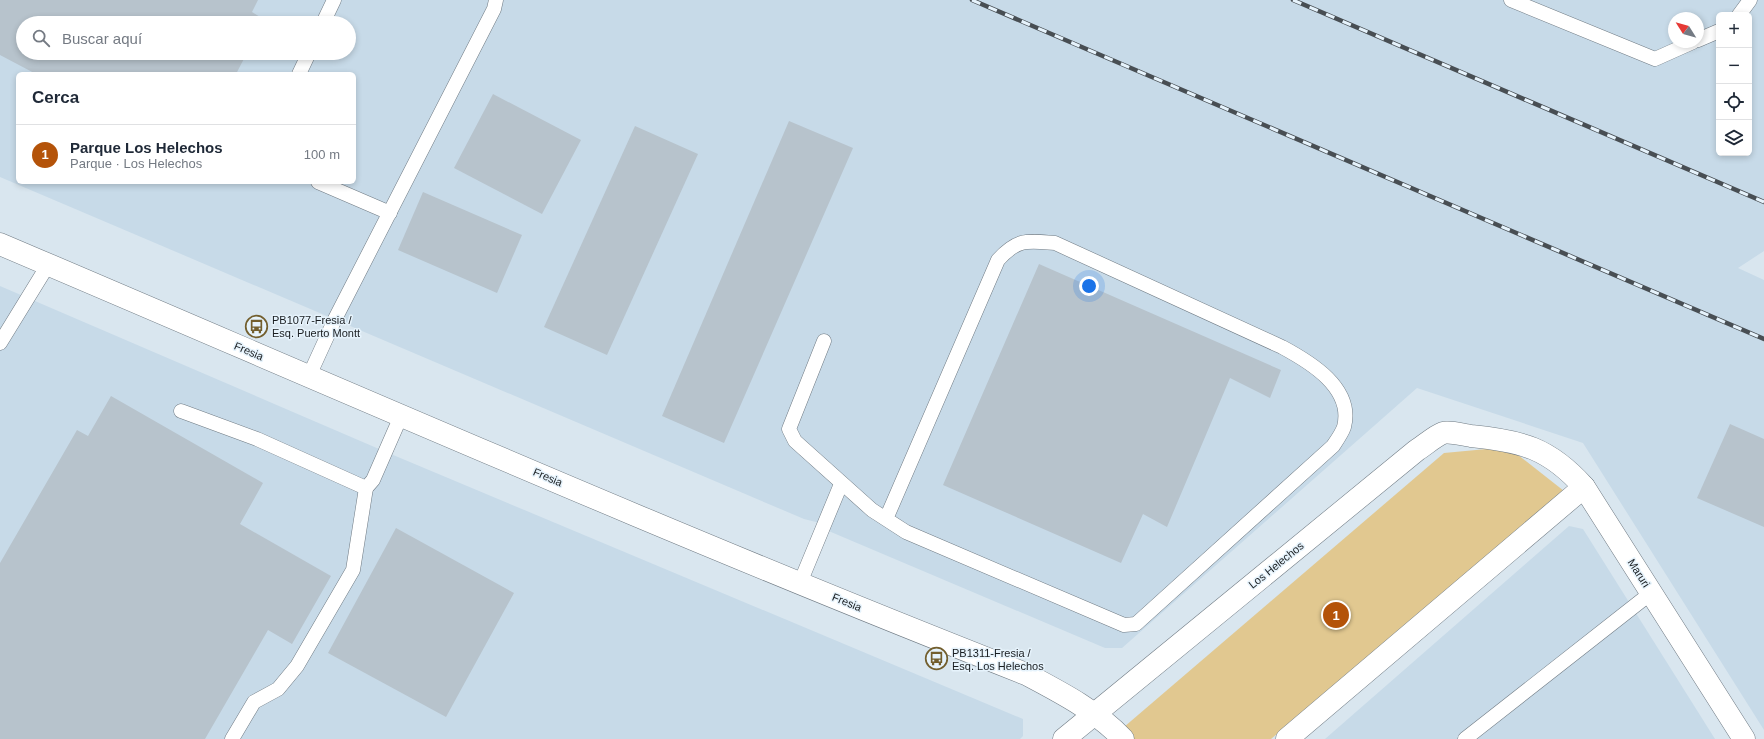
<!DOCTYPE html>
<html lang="es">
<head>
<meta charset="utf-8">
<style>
	:root { --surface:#fff; --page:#f6f6f7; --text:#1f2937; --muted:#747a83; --line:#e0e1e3; --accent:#b45309 }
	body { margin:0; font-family:Arial,sans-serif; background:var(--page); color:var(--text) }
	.controls { position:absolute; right:12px; top:12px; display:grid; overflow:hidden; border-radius:6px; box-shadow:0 2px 6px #0003 }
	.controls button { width:36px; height:36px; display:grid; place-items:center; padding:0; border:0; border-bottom:1px solid var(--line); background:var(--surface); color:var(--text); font:20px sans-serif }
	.compass { position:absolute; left:1668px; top:12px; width:36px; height:36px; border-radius:50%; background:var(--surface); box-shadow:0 2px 6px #0003; rotate:307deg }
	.you { position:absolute; left:1089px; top:286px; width:14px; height:14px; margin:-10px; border:3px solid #fff; border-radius:50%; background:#1a73e8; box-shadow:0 0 0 6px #1a73e833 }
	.badge { display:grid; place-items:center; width:26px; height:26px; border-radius:50%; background:var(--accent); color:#fff; font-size:13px; font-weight:700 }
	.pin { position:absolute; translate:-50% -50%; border:2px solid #fff; box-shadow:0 1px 4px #0006 }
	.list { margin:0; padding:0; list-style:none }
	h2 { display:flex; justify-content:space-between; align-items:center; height:52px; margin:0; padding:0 16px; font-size:17px }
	h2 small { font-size:13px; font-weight:400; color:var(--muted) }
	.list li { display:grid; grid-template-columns:26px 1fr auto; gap:12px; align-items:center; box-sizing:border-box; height:60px; padding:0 16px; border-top:1px solid var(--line) }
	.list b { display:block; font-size:15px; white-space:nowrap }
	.list p { margin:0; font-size:13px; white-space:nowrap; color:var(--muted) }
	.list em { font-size:13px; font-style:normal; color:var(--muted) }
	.icon { flex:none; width:22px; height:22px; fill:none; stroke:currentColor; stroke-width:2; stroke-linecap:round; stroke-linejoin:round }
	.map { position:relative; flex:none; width:1764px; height:739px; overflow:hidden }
	.search { position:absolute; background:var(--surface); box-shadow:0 2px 6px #0003; left:16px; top:16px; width:340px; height:44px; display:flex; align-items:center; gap:10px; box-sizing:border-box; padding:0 14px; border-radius:22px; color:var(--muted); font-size:15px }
	.panel { position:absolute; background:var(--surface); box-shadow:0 2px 6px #0003; left:16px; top:72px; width:340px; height:112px; border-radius:6px }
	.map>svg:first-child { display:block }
	.built { fill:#c7dae8; fill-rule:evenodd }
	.green { fill:#e1c890 }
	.building { fill:#b7c3cc }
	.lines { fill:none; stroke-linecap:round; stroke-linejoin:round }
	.lane-casing { stroke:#707b84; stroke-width:15 }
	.street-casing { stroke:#707b84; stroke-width:23 }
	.secondary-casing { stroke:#707b84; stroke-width:23 }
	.lane { stroke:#fff; stroke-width:14 }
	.street { stroke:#fff; stroke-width:22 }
	.secondary { stroke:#fff; stroke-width:22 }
	.rail-casing { stroke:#484e53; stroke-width:4.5 }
	.rail { stroke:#e6f3fc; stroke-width:3; stroke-dasharray:9; stroke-linecap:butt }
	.labels { text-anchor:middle; stroke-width:3; stroke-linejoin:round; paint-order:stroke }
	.poi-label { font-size:11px; fill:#191d20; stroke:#e6f3fc; text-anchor:start }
	.street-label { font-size:11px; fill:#191d20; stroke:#e6f3fc }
</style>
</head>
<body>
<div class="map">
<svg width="1764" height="739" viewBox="0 0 1764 739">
	<rect width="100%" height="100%" fill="#d9e6ef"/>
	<g class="built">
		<path d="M0 0H1764V251L1738 268 1764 280V730L1583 443 1417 388 1122 648H1105L831 532 816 522 804 519 0 177ZM1719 15H1749V153H1719ZM1674 18H1698V42H1674ZM23 23H349V53H23ZM18 74H354V182H18Z"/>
		<path d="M0 286 386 452 1023 719V736L1020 739H0Z"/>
		<path d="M1569 526 1583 529 1715 739H1325Z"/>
	</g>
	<path class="green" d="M1508 447 1564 491 1271 739H1110L1444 453Z"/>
	<g class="building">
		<path d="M0 0H258L252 12 265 20 264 23H23V53H247L236 74H36L0 55Z"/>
		<path d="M493 94 581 140 542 214 454 168Z"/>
		<path d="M789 121 853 148 724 443 662 416Z"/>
		<path d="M635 126 698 154 607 355 544 327Z"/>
		<path d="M423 192 522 235 497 293 398 250Z"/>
		<path d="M1039 264 1281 370 1270 398 1230 378 1167 527 1143 514 1121 563 943 485Z"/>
		<path d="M111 396 263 483 240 524 331 576 292 644 268 630 205 739H0V563L77 430 88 436Z"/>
		<path d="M1730 424 1764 439V527L1697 498Z"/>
		<path d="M396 528 514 593 446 717 328 653Z"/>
	</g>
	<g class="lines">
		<defs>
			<g id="lane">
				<path d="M1511 0 1655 59 1693 42"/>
				<path d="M1739 15 1750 0"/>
				<path d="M323 23 334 0"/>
				<path d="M1698 40 1719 31"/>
				<path d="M299 74 309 53"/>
				<path d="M318 182 390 213"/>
				<path d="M824 341 789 429 795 441 872 510 906 532 1124 625 1136 624 1333 446C1337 440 1342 433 1344 427 1354 388 1310 362 1282 347L1055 243C1027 241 1018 238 998 260L886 519"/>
				<path d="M0 343 48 265"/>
				<path d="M309 376 335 319 494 9 496 0"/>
				<path d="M181 411 257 439 366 488 373 480 401 416"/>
				<path d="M800 583 841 484"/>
				<path d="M232 739 254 702 278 689 297 666 353 570 366 488"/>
				<path d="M1465 739 1651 593"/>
			</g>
			<g id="street">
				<path d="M1064 739 1417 450C1425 445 1435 436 1443 433 1450 431 1463 435 1471 436 1522 441 1549 448 1584 487L1744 739"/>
				<path d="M1287 739 1584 487"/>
			</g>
			<path id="secondary" d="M0 244C341 389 681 539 1026 674 1060 692 1097 711 1123 739"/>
		</defs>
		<use href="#lane" class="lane-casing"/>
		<use href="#street" class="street-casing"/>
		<use href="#secondary" class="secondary-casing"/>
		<use href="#lane" class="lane"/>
		<use href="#street" class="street"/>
		<use href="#secondary" class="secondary"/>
		<defs>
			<g id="rail">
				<path d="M972 0 1764 339"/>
				<path d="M1293 0 1764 202"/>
			</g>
		</defs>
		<use href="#rail" class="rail-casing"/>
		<use href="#rail" class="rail"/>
	</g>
	<defs>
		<symbol id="bus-ring" viewBox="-11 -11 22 22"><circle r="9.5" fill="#e6f3fc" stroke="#735f2e" stroke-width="1.5"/><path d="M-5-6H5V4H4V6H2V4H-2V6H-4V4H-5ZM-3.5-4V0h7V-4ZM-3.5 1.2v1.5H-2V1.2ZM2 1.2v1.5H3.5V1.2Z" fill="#735f2e"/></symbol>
	</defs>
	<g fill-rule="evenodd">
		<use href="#bus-ring" x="244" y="314" width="25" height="25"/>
		<use href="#bus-ring" x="924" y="646" width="25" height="25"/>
	</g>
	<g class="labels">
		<g class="poi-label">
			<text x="272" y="324">PB1077-Fresia /<tspan x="272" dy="13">Esq. Puerto Montt</tspan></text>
			<text x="952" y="657">PB1311-Fresia /<tspan x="952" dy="13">Esq. Los Helechos</tspan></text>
		</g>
		<g class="street-label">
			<text transform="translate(249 351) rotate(23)" y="4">Fresia</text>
			<text transform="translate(548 477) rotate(23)" y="4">Fresia</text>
			<text transform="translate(1276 565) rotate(-39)" y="4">Los Helechos</text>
			<text transform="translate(1639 573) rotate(57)" y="4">Maruri</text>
			<text transform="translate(847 602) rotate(22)" y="4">Fresia</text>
		</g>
	</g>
</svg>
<div class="controls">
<button>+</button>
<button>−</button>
<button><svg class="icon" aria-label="locate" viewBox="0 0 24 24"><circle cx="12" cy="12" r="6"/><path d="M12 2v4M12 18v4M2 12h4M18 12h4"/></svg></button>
<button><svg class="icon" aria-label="layers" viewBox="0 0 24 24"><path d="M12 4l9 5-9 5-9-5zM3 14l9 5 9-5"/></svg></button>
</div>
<svg class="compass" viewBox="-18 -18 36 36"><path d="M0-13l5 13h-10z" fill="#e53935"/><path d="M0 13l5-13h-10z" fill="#747a83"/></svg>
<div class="you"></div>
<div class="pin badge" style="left:1336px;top:615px">1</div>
<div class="search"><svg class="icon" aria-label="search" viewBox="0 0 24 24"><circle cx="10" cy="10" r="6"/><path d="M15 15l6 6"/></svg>Buscar aquí</div>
<section class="panel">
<h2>Cerca<small></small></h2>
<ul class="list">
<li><span class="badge">1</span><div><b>Parque Los Helechos</b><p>Parque · Los Helechos</p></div><em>100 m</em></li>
</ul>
</section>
</div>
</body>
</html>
